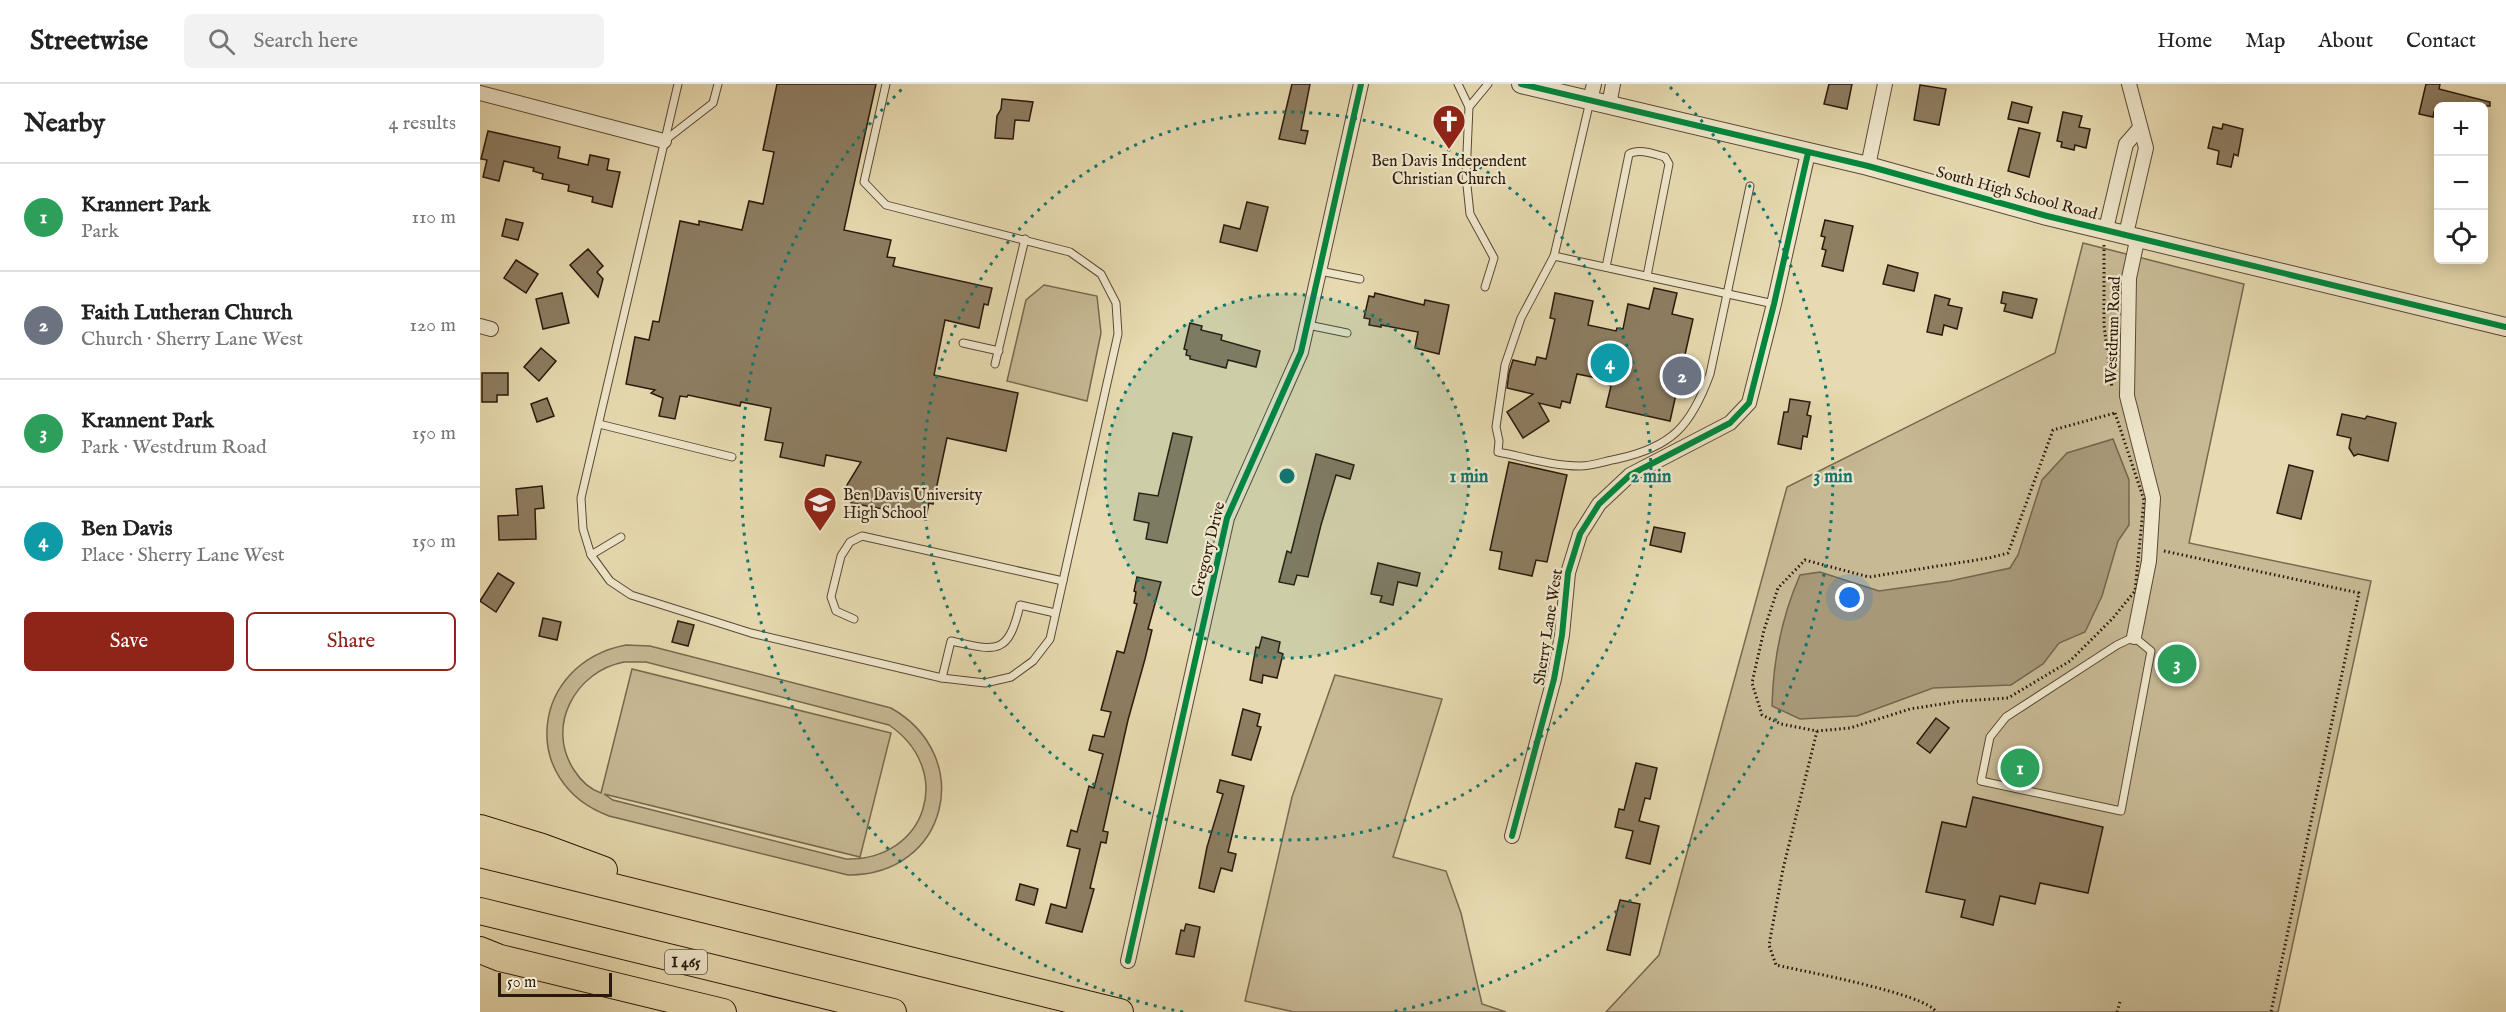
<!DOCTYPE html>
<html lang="en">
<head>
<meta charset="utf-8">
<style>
	:root { --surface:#fff; --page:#f2f2f2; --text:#222; --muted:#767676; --line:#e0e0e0; --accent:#8f2418 }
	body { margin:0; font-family:"IM FELL English",serif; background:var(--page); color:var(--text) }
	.controls { position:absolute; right:18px; top:18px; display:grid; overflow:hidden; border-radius:9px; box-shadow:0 3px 15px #0003 }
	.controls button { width:54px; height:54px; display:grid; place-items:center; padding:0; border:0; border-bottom:2px solid var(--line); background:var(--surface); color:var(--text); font:30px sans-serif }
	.scale { position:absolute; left:18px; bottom:15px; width:114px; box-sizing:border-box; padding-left:6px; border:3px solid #2b180c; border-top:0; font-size:16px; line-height:21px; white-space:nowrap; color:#2b180c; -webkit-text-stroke:4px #efe7cc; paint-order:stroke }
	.you { position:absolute; left:1370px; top:514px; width:21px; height:21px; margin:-15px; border:4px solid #fff; border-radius:50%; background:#1a73e8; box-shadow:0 0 0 9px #1a73e833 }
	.badge { display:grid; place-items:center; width:39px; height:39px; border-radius:50%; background:var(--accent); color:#fff; font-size:20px; font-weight:700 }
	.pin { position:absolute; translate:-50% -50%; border:3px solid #fff; box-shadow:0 2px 6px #0006 }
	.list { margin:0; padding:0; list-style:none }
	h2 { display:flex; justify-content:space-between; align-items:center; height:78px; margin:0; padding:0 24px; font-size:26px }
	h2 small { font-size:20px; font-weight:400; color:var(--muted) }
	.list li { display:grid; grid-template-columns:39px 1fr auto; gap:18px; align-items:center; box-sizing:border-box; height:108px; padding:0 24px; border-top:2px solid var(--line) }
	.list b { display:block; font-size:22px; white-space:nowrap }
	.list p { margin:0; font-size:20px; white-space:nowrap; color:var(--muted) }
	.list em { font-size:20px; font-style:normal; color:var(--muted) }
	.actions { display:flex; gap:12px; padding:18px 24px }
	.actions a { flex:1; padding:14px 0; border:2px solid var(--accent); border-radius:9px; text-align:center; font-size:21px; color:var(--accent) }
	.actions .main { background:var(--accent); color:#fff }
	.icon { flex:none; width:33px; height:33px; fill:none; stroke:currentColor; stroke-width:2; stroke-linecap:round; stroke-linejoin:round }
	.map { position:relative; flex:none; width:2026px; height:928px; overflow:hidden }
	header { display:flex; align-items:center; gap:36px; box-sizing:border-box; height:84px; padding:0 30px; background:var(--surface); border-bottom:2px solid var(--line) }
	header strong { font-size:28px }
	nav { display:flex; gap:33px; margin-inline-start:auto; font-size:21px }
	.search { width:420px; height:54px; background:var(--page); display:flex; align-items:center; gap:15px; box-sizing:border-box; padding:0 21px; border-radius:9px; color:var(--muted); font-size:22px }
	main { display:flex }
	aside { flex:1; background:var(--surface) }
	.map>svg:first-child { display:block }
	.green { fill:#c7b994; stroke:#796850; stroke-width:1.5; fill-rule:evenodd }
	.water { fill:#a79878; stroke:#75654d; stroke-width:1.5 }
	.building { fill:#8d7d61; stroke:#2b180c; stroke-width:1.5 }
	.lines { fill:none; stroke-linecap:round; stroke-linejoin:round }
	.service-casing { stroke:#5a4835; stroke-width:9 }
	.minor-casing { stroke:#5a4835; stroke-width:16 }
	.tertiary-casing { stroke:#5a4835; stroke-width:20 }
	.motorway-casing { stroke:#2b180c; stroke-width:28 }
	.path { stroke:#2b180c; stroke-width:3; stroke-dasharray:1.5 3; stroke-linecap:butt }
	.service { stroke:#efe7cc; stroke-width:7 }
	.minor { stroke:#efe7cc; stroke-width:14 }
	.tertiary { stroke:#efe7cc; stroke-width:18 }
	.motorway { stroke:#e7dab0; stroke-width:26 }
	.cycleway-casing { stroke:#efe7cc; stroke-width:10 }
	.cycleway { stroke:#00873e; stroke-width:6 }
	.ring { fill:none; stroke:#0f766e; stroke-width:3; stroke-dasharray:3 6 }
	.labels { text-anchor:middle; stroke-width:4.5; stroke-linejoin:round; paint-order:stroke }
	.shield { fill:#efe7cc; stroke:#665646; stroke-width:1.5 }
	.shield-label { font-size:15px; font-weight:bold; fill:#2b180c }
	.poi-label { font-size:16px; fill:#2b180c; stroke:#efe7cc }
	.street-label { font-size:16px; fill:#2b180c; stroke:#efe7cc }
	.centre { fill:#0f766e; stroke:#efe7cc; stroke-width:3 }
	.ring-label { font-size:18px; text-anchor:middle; font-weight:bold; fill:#0f766e; stroke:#efe7cc; stroke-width:4.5; stroke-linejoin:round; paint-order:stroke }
</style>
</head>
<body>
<header>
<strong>Streetwise</strong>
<div class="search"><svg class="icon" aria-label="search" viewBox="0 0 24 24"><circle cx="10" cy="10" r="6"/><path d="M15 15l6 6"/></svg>Search here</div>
<nav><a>Home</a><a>Map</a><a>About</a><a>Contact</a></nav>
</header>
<main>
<aside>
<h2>Nearby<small>4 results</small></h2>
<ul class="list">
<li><span class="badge" style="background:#2e9e5b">1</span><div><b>Krannert Park</b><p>Park</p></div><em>110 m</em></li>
<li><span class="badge" style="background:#6b7280">2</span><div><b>Faith Lutheran Church</b><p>Church · Sherry Lane West</p></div><em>120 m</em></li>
<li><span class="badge" style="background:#2e9e5b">3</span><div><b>Krannent Park</b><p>Park · Westdrum Road</p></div><em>150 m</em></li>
<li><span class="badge" style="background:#0f9aa8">4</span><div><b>Ben Davis</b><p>Place · Sherry Lane West</p></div><em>150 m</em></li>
</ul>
<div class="actions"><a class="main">Save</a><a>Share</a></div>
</aside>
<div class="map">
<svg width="2026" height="928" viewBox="0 0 2026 928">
	<rect width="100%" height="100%" fill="#e7dab0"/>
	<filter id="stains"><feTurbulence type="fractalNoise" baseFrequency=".00333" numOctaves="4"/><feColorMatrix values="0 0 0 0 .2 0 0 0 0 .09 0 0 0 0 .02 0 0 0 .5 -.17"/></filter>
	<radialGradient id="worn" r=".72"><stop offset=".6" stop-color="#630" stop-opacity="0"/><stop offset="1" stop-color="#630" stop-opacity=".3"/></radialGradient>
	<g class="green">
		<path d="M1603 159 1764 200 1709 459 1891 497 1798 928H1126L1179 871 1307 403 1575 269Z"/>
		<path d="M564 201 617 212 621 249 607 317 527 297 546 216Z"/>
		<path d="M146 561 170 562 411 624C497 673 467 792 368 791L129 732C37 698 51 579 146 561ZM144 578H166L409 641C476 687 446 777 366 775L133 716 124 710 380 773 411 649 152 585 121 709C109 705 101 697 94 686 65 642 96 587 144 578Z"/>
		<path d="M855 591 962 615 913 773 966 787 981 829 1002 920 1026 928H814L765 917 812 713Z"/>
	</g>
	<path class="water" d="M1633 355 1649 396V441L1638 457 1622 512 1605 548 1579 559 1563 580 1531 601 1453 604 1377 632 1320 635 1292 622C1293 577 1302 532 1320 491L1340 488 1399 507 1470 497 1530 484 1538 471 1562 396 1587 369Z"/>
	<g class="building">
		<path d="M297 0H396L364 146 411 156 407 173 415 174 413 182 512 204 508 221 504 220 499 244 465 236 454 291 538 309 526 367 467 354 453 420 449 419 446 433 371 419 373 410 366 409 367 401 381 378 346 371 344 382 300 373 303 359 285 356 291 324 261 318 260 322 208 311 207 313 200 312 195 335 179 332 183 314 171 309 175 306 146 300 155 253 169 256 173 237 179 238 200 137 219 141V137L262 146 269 117 283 120 294 68 283 66Z"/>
		<path d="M812 0H830L821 46 828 47 825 60 799 55Z"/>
		<path d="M1349 0H1372L1367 25 1344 20Z"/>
		<path d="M1946 0H1960L1959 5 2010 18V22H1959V29L1954 28 1953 33 1939 30Z"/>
		<path d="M1440 1 1466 5 1459 41 1434 36Z"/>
		<path d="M522 15 553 18 549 37 535 36 533 55 515 54 517 32 521 25Z"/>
		<path d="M1532 18 1552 23 1548 39 1528 35Z"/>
		<path d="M1583 28 1602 32 1599 43 1610 45 1606 64 1595 61 1594 66 1581 63 1582 58 1577 57Z"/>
		<path d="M1743 40 1763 45 1758 72 1754 70 1751 83 1737 80 1739 67 1728 64 1733 43 1742 45Z"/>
		<path d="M1539 44 1560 49 1549 93 1528 87Z"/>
		<path d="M8 47 80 63 78 74 108 81 110 71 129 75 127 86 140 88 132 123 112 118 113 113 88 107 89 101 62 95 63 90 53 87 54 84 24 77 19 97 3 93 7 76 1 75Z"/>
		<path d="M767 118 788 123 777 167 740 158 744 141 760 145Z"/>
		<path d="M26 135 43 139 38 156 22 152Z"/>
		<path d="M1345 136 1373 142 1363 187 1342 182 1346 166 1342 165 1345 153 1341 152Z"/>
		<path d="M108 165 123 182 117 188 123 195 118 213 90 181Z"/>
		<path d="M36 176 58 190 46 209 24 194Z"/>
		<path d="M1408 181 1438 189 1434 207 1403 200Z"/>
		<path d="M1174 204 1197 209 1192 230 1213 235 1190 337 1126 323 1131 302 1126 300 1127 296 1097 290 1090 319 1082 317 1080 324 1059 319 1069 337 1043 354 1027 328 1053 310 1027 304 1029 289 1033 276 1055 281 1057 273 1066 275 1075 235 1070 234 1075 209 1113 217 1108 241 1136 247 1137 244 1143 245 1148 220 1169 225Z"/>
		<path d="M1523 208 1557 215 1552 234 1524 227 1526 220 1521 219Z"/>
		<path d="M82 209 89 239 63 245 56 215Z"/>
		<path d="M895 209 944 221 945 216 969 221 959 270 935 264 938 248 901 241V243L889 241 890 235 884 234 889 212 894 213Z"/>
		<path d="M1455 211 1470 215 1468 221 1482 224 1477 245 1464 241 1462 251 1447 248Z"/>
		<path d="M710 239 722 242 721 246 742 251 741 256 780 267 776 283 748 276 746 284 710 275V272L706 271 707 266 704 265Z"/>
		<path d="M61 264 76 277 59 297 44 283Z"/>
		<path d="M2 289H28V311H17V318H2Z"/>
		<path d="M67 314 74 332 57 338 51 320Z"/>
		<path d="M1310 315 1330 318 1327 331 1331 332 1327 353 1323 352 1321 365 1298 360 1304 328H1308Z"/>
		<path d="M1862 330 1885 335 1887 332 1916 339 1908 377 1878 370 1874 372 1869 364 1871 354 1857 351Z"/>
		<path d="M693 349 712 353 687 459 666 455 669 439 654 436 659 409 678 412Z"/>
		<path d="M836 370 874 381 870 395 856 391 841 441 828 493 817 491 814 501 799 498 807 467 811 469Z"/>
		<path d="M1029 378 1087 391 1067 478 1056 476 1052 492 1019 485 1022 468 1010 466Z"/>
		<path d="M1809 381 1833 387 1821 435 1797 429Z"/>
		<path d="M62 402 64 424 55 425 56 455 19 456 18 432 38 431 36 405Z"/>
		<path d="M1174 443 1205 449 1201 468 1170 461Z"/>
		<path d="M898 479 940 489 937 502 918 498 913 521 900 518 902 512 891 510Z"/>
		<path d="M18 489 34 499 16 528 0 517Z"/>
		<path d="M657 493 681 498 668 545 672 546 665 575 648 636 623 747 628 748 626 759 621 758 610 804 614 805 602 848 566 839 571 820 586 824 600 765 587 762 591 746 597 748 609 702 614 704 623 670 609 666 613 651 624 653 631 628 621 626 637 567 644 569 657 520 654 519 656 508 654 507Z"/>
		<path d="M63 534 81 538 77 556 59 552Z"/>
		<path d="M198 537 214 541 208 562 192 558Z"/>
		<path d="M782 553 800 558 798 568 803 570 797 594 783 591 782 599 770 596 776 563 779 564Z"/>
		<path d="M763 625 780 630 777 642 781 643 771 676 752 671Z"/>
		<path d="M1456 634 1469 644 1450 669 1437 659Z"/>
		<path d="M1156 679 1177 684 1170 715 1165 714 1159 737 1179 742 1170 780 1146 774 1153 747 1135 743 1139 725 1144 726Z"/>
		<path d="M740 696 764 702 748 768 756 770 752 787 741 784 734 808 719 804 727 763 743 710 737 708Z"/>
		<path d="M1493 713 1623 743 1608 809 1560 799 1555 820 1520 812 1513 841 1481 833 1485 816 1446 808 1462 738 1486 743Z"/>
		<path d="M540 800 558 805 554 821 536 816Z"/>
		<path d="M1140 816 1160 820 1150 871 1127 866Z"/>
		<path d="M706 840 720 843 714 873 696 870 701 846 704 847Z"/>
	</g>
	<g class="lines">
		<defs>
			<g id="service">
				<path d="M198 0 101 414 103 445 111 471 130 497 151 511 271 549 462 594 505 599 531 593 553 577 570 555 638 250 636 219 621 190 590 168 406 121 384 98 406 0"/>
				<path d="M978 0 989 23 986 92 990 130 1014 174 1005 203"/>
				<path d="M1110 17 1074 172 1294 220"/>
				<path d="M989 23 1008 0"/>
				<path d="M184 57 233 19 238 0"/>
				<path d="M1074 172 1041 234 1025 281 1016 343 1019 357 1018 368C1045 373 1072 382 1100 382 1112 382 1125 377 1137 375 1192 363 1211 342 1230 290L1270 102"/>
				<path d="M1126 183 1149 70C1159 64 1174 70 1185 73L1189 80 1167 192"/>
				<path d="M840 187 880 195"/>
				<path d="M828 241 867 249"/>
				<path d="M483 259 519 267"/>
				<path d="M515 280 545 155"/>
				<path d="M119 340 252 373"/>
				<path d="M111 471 141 453"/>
				<path d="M374 535 356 527 351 513 361 472 370 458 382 452 583 497"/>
				<path d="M1654 553 1671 567 1641 727 1501 697 1510 653 1526 633 1637 561Z"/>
				<path d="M462 594 471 557C517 567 528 572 540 521L575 529"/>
			</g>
			<g id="minor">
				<path d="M0 9 184 57"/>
				<path d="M1110 16 1114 0"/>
				<path d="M1129 21 1133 0"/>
				<path d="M1388 82 1405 0"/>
				<path d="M1626 145 1646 60 1660 44"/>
				<path d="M1646 150 1666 64 1649 0"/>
				<path d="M0 242 11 245"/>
				<path d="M1654 553 1669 477 1673 414 1647 312 1649 194 1658 152"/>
				<path d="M1032 752 1074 595 1082 551 1088 489 1100 450 1119 420 1150 391 1250 339 1269 319 1294 220 1328 69"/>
				<path d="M648 877 747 434 821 268 881 0"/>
			</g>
			<path id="tertiary" d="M1041 0 1388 82 1567 132 2026 243"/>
			<g id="motorway">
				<path d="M0 744 62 763 124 786"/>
				<path d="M0 770 640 928"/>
				<path d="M0 827 413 928"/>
				<path d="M0 866 20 874 243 928"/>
			</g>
		</defs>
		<use href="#service" class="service-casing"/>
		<use href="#minor" class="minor-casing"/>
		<use href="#tertiary" class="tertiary-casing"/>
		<use href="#motorway" class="motorway-casing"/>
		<g class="path">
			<path d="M1624 161V241L1632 304"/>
			<path d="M1635 329 1664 416 1655 507 1633 534 1590 577 1528 614 1481 617 1430 625 1370 644 1337 647 1301 640 1282 631 1272 599 1284 546 1298 504 1325 476 1389 493 1509 474 1528 469 1573 346Z"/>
			<path d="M1684 467 1879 509 1791 928"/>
			<path d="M1337 647 1303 785 1289 861 1296 881C1322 887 1447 910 1456 928"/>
			<path d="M1637 928 1640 918"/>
		</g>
		<use href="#service" class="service"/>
		<use href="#minor" class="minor"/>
		<use href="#tertiary" class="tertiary"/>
		<use href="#motorway" class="motorway"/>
		<defs>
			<g id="cycleway">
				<path d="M1041 0 1388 82 1567 132 2026 243"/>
				<path d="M1032 752 1074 595 1082 551 1088 489 1100 450 1119 420 1150 391 1250 339 1269 319 1294 220 1328 69"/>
				<path d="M648 877 747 434 821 268 881 0"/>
			</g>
		</defs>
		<use href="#cycleway" class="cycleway-casing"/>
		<use href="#cycleway" class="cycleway"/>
	</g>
	<circle cx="807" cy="392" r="182" fill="#0f766e" fill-opacity=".12"/>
	<g class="ring">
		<circle cx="807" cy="392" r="182"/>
		<circle cx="807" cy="392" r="364"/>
		<path d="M703 928A546 546 0 0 1 424 3M1190 3A546 546 0 0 1 911 928"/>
	</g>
	<defs>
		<symbol id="church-pin" viewBox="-11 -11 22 30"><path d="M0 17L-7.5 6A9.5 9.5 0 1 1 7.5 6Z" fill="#8f2418" stroke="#efe7cc"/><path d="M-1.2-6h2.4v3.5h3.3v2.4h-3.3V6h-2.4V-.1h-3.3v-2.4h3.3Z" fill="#fff"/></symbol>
		<symbol id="school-pin" viewBox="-11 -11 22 30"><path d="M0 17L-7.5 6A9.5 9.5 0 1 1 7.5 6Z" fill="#8f2418" stroke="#efe7cc"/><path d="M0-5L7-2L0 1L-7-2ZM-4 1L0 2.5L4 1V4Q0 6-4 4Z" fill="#fff"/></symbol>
	</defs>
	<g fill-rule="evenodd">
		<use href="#church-pin" x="950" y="18" width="38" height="52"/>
		<use href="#school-pin" x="321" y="400" width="38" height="52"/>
	</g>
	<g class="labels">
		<rect class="shield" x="185" y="866" width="42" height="24" rx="4.5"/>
		<g class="shield-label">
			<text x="206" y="883">I 465</text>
		</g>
		<g class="poi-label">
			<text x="969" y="82">Ben Davis Independent<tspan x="969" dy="18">Christian Church</tspan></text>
			<text x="363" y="416" text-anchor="start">Ben Davis University<tspan x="363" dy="18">High School</tspan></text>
		</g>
		<g class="street-label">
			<text transform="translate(1537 108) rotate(15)" y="6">South High School Road</text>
			<text transform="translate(1632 246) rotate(-88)" y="6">Westdrum Road</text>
			<text transform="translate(727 465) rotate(-76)" y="6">Gregory Drive</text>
			<text transform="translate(1067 543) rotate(-81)" y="6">Sherry Lane West</text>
		</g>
	</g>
	<circle cx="807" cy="392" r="9" class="centre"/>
	<g class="ring-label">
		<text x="989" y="398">1 min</text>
		<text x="1171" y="398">2 min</text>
		<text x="1353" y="398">3 min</text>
	</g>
	<rect width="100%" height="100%" filter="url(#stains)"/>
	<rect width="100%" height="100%" fill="url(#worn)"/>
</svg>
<div class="controls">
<button>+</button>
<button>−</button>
<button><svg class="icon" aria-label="locate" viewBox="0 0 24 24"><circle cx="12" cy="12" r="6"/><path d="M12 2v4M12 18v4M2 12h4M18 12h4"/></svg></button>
</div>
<div class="scale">50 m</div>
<div class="you"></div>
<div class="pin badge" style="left:1540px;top:684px;background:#2e9e5b">1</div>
<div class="pin badge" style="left:1202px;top:292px;background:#6b7280">2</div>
<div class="pin badge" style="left:1697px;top:580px;background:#2e9e5b">3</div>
<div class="pin badge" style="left:1130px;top:279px;background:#0f9aa8">4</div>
</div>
</main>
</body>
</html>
